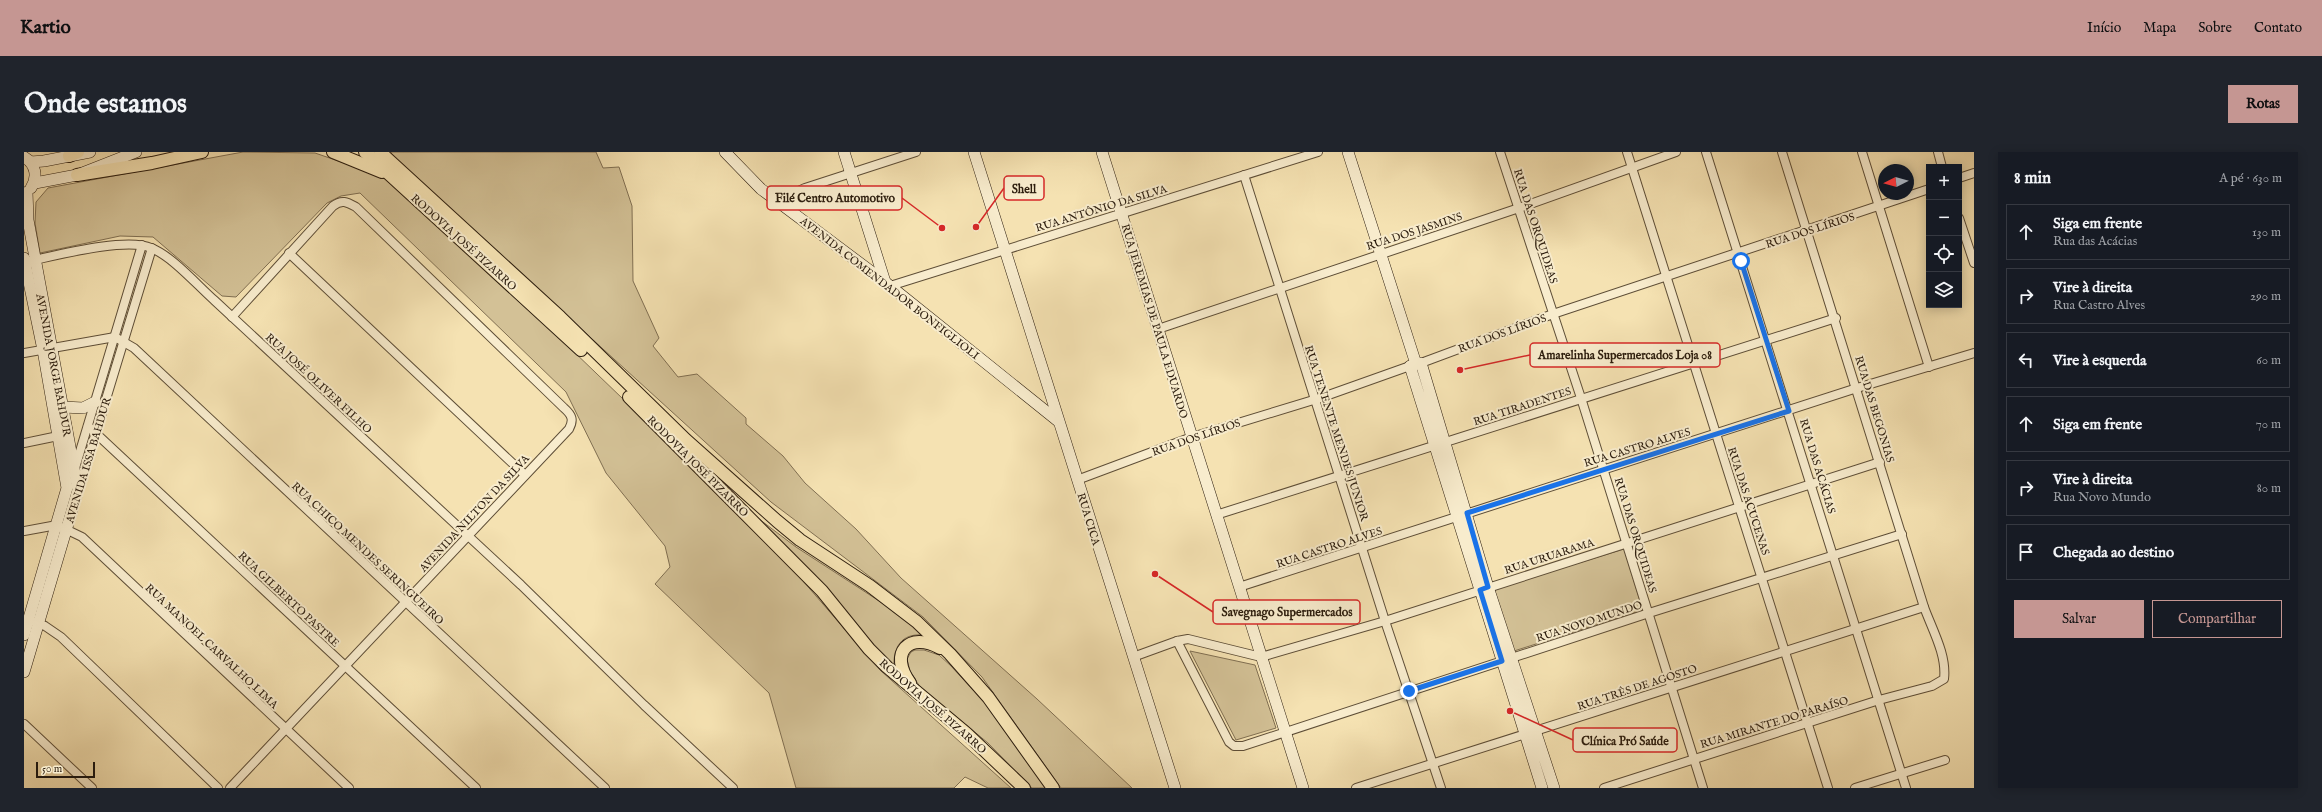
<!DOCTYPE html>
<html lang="pt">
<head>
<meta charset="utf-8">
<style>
	:root { --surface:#171b24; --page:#20242c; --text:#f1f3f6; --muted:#9ea1a6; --line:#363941; --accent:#c59692 }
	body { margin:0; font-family:"IM FELL English",serif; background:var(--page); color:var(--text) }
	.controls { position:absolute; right:12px; top:12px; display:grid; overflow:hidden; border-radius:0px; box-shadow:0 2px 10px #0003 }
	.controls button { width:36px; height:36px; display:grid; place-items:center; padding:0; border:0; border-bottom:1px solid var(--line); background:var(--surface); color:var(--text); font:20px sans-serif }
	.compass { position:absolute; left:1854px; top:12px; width:36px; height:36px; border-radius:50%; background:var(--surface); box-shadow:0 2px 10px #0003; rotate:264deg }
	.scale { position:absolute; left:12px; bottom:10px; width:59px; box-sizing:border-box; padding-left:4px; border:2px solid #2c1d0e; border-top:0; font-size:11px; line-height:14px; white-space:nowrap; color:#2c1d0e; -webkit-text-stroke:3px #f8eccd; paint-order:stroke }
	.stop { position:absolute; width:12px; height:12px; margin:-9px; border:3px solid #1a73e8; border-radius:50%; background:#fff }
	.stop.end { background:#1a73e8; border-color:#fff; box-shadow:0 1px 4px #0008 }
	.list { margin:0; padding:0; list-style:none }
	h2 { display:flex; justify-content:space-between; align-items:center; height:52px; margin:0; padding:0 16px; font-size:17px }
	h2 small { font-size:13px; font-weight:400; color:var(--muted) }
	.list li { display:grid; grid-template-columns:26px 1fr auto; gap:12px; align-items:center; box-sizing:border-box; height:56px; margin:0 8px 8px; padding:0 8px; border:1px solid var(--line); border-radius:0px }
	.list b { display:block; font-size:15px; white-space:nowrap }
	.list p { margin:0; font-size:13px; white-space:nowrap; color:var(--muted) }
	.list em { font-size:13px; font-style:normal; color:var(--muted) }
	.actions { display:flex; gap:8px; padding:12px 16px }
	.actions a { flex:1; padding:9px 0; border:1px solid var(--accent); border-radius:0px; text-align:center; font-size:14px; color:var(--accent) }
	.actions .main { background:var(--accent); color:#111 }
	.icon { flex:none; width:22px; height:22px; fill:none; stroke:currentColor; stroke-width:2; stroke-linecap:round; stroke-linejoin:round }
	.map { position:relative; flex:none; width:1950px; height:636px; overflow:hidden; border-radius:0px }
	header { display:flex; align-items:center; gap:24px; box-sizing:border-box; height:56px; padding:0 20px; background:var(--accent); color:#111 }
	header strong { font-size:19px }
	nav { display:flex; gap:22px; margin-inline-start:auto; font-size:14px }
	.intro { display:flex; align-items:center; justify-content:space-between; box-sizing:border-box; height:96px; padding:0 24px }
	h1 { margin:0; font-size:28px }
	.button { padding:10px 18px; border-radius:0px; background:var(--accent); color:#111; font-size:14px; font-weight:700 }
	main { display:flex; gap:24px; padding:0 24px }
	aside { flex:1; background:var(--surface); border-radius:0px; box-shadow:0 2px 10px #0003 }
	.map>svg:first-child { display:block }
	.green { fill:#d3c196; stroke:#806f52 }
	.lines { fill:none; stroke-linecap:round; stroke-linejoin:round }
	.street-casing { stroke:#5e4e37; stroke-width:10 }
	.secondary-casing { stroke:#2c1d0e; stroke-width:12 }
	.primary-casing { stroke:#2c1d0e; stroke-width:14 }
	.street { stroke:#f8eccd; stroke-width:8 }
	.secondary { stroke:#f8eccd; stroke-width:11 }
	.primary { stroke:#f5e2b2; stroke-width:12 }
	.route { stroke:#1a73e8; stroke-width:5 }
	.labels { text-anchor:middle; stroke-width:4; stroke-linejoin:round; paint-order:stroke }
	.street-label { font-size:11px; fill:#2c1d0e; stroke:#f8eccd }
	.leader { fill:none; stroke:#d62828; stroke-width:1.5 }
	.callout-dot { fill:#d62828; stroke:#f8eccd; stroke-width:1.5 }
	.callout { fill:#f8eccd; stroke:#d62828; stroke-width:1.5 }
	.callout-label { font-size:12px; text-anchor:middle; font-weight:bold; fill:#2c1d0e }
</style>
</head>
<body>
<header>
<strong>Kartio</strong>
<nav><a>Início</a><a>Mapa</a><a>Sobre</a><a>Contato</a></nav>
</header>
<div class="intro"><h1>Onde estamos</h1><a class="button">Rotas</a></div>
<main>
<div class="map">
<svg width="1950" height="636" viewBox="0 0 1950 636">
	<rect width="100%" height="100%" fill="#f5e2b2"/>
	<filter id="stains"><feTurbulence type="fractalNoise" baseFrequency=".005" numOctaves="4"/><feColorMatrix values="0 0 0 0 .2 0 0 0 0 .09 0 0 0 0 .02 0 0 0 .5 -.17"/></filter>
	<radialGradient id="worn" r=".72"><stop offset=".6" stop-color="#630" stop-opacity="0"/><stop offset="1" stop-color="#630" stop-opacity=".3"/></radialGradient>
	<g class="green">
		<path d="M219 0 291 1 361 25 519 170 599 247 760 407 856 518 987 636H964L941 625 930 636H772L745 541 631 432 646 415 641 394 582 321 542 240 336 41 317 44 303 51 212 145 198 144 129 85 96 84 16 101 11 71 12 50 24 36Z"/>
		<path d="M367 0H572L579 16 595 15 608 54 609 129 635 186 629 194 654 225 673 222 722 266V272L759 304 781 331 832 377 877 426 1013 547 1108 636H1037L958 525 899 465 747 350 367 4Z"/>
		<path d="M735 367 772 395 869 458 899 483C877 481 869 496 870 515Z"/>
		<path d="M1600 397 1619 458 1490 499 1470 437Z"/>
		<path d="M891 498H900L915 503 927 514 962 552 1022 636H1008L964 591 896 535 886 519 883 507 887 500Z"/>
		<path d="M1166 499 1231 513 1252 576 1212 588Z"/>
	</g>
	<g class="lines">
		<defs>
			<g id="street">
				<path d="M1476 0 1557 246 1679 636"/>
				<path d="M1603 0 1804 636"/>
				<path d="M1682 0 1882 636"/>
				<path d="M1838 0 1905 215"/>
				<path d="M1914 0 1918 15"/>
				<path d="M1220 23 1361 469 1417 636"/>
				<path d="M1935 26 1950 21"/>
				<path d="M753 49 781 36 892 0"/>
				<path d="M1935 66 1950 111"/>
				<path d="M265 101 501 323"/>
				<path d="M6 109C34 103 103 85 127 96 148 104 173 133 190 148L497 433 620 553 709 636"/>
				<path d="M866 134 1294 0"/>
				<path d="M1134 177 1495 56 1652 0"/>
				<path d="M0 201 91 185 110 196 581 636"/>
				<path d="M1397 211 1529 162 1905 37"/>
				<path d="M64 274 452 636"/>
				<path d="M0 291 39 283"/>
				<path d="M51 316 118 93"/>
				<path d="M1053 328 1168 285 1296 246 1386 214"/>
				<path d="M55 336 128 96"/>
				<path d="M1192 363 1812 166"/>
				<path d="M0 379 33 373 58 385 325 636"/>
				<path d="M1215 435 1833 236 1950 201"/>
				<path d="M11 470 21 474 37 485 194 636"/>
				<path d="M1153 489 1205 590 1210 594H1219L1625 461 1878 382"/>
				<path d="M1109 505 1153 489 1164 487 1237 505 1361 469 1856 310"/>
				<path d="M0 572 68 636"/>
				<path d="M206 636 545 277C550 268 548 263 540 256L332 55C323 50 318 47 309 54L208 165"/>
				<path d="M1332 636 1900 455"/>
				<path d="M1580 636 1855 548 1908 534 1920 527C1923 503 1908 477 1900 455L1758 0"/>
				<path d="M1831 636 1921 608"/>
			</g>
			<g id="secondary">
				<path d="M701 0 737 37 861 130 1034 269"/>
				<path d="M820 0 861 130"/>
				<path d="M950 0 1151 636"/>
				<path d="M1078 0 1279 636"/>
				<path d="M1324 0 1392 212"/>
				<path d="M0 5C12 12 14 25 7 36"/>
				<path d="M7 10 20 9 66 0"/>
				<path d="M11 31 53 23 112 0"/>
				<path d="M0 106 19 198 43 336 0 483"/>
				<path d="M39 255 59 256 71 250"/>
				<path d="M0 520 54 338 4 68 3 40"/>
				<path d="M1518 636 1386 214 1397 211 1464 435 1530 636"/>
			</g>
			<g id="primary">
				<path d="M309 0 358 20"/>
				<path d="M341 0 557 198"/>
				<path d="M356 0 536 165 662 288 753 369 776 388 846 434 893 470 926 502 964 545 1029 636"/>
				<path d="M45 4 54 0"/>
				<path d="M53 23 128 11 178 0"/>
				<path d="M605 245 798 439 845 497 863 515 942 581 1000 636"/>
				<path d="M886 531C864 501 885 479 916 496"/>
			</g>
		</defs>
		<use href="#street" class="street-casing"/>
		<use href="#secondary" class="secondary-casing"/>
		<use href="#primary" class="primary-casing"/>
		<use href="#street" class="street"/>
		<use href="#secondary" class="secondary"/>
		<use href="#primary" class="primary"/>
	</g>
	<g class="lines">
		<path class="route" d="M1385 539 1478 509 1456 438 1464 435 1443 361 1765 259 1717 109"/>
	</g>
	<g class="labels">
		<g class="street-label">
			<text transform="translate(1077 56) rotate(-17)" y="4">RUA ANTÔNIO DA SILVA</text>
			<text transform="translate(1512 74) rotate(72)" y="4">RUA DAS ORQUIDEAS</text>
			<text transform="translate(1786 78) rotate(-18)" y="4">RUA DOS LÍRIOS</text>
			<text transform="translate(1390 79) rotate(-18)" y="4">RUA DOS JASMINS</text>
			<text transform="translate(440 90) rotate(42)" y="4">RODOVIA JOSÉ PIZARRO</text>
			<text transform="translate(866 136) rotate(38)" y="4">AVENIDA COMENDADOR BONFIGLIOLI</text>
			<text transform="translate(1131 169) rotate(73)" y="4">RUA JEREMIAS DE PAULA EDUARDO</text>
			<text transform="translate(1478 181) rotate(-20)" y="4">RUA DOS LÍRIOS</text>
			<text transform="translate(30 213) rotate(79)" y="4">AVENIDA JORGE BAHDUR</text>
			<text transform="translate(295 231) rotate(43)" y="4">RUA JOSÉ OLIVER FILHO</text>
			<text transform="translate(1498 254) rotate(-18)" y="4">RUA TIRADENTES</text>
			<text transform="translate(1851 257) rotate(73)" y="4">RUA DAS BEGONIAS</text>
			<text transform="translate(1313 281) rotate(72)" y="4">RUA TENENTE MENDES JUNIOR</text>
			<text transform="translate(1172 285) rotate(-19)" y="4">RUA DOS LÍRIOS</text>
			<text transform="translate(1613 295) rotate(-17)" y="4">RUA CASTRO ALVES</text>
			<text transform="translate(64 308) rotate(-73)" y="4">AVENIDA ISSA BAHDUR</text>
			<text transform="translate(674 314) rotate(45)" y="4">RODOVIA JOSÉ PIZARRO</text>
			<text transform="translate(1794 314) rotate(73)" y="4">RUA DAS ACÁCIAS</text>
			<text transform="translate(1725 349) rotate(72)" y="4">RUA DAS ACUCENAS</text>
			<text transform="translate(450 361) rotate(-47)" y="4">AVENIDA NILTON DA SILVA</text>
			<text transform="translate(1065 367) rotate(73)" y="4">RUA CICA</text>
			<text transform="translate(1612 383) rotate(73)" y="4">RUA DAS ORQUIDEAS</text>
			<text transform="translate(1305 395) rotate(-18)" y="4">RUA CASTRO ALVES</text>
			<text transform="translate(344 401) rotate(43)" y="4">RUA CHICO MENDES SERINGUEIRO</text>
			<text transform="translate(1525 404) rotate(-18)" y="4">RUA URUARAMA</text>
			<text transform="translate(265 447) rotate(43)" y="4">RUA GILBERTO PASTRE</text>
			<text transform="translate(1565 469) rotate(-18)" y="4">RUA NOVO MUNDO</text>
			<text transform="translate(188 494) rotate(43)" y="4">RUA MANOEL CARVALHO LIMA</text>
			<text transform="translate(1613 535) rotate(-18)" y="4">RUA TRÊS DE AGOSTO</text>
			<text transform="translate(909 554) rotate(41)" y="4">RODOVIA JOSÉ PIZARRO</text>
			<text transform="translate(1750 570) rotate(-17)" y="4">RUA MIRANTE DO PARAÍSO</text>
		</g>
	</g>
	<path class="leader" d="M952 75L980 36M918 76L878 46M1436 218L1506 203M1131 422L1189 460M1486 559L1549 588"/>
	<g class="callout-dot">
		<circle cx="952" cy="75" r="4"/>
		<circle cx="918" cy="76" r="4"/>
		<circle cx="1436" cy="218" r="4"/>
		<circle cx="1131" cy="422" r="4"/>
		<circle cx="1486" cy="559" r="4"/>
	</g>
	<g class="callout">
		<rect x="980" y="24" width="40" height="24" rx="4"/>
		<rect x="743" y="34" width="135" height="24" rx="4"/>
		<rect x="1506" y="191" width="190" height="24" rx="4"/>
		<rect x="1189" y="448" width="147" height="24" rx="4"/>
		<rect x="1549" y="576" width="104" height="24" rx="4"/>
	</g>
	<g class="callout-label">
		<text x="1000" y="41">Shell</text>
		<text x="811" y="50">Filé Centro Automotivo</text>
		<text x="1601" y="207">Amarelinha Supermercados Loja 08</text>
		<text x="1263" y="464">Savegnago Supermercados</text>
		<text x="1601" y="593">Clínica Pró Saúde</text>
	</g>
	<rect width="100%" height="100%" filter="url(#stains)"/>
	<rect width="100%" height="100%" fill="url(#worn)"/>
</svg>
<div class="controls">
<button>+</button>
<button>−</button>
<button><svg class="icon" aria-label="locate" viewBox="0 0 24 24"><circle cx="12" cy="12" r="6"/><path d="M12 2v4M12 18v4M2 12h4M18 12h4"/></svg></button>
<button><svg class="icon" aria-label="layers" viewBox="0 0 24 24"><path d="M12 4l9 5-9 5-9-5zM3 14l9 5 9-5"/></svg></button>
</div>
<svg class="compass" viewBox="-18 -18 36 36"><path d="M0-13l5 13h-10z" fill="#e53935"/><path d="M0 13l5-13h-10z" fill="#9ea1a6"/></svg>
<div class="scale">50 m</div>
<div class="stop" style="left:1717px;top:109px"></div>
<div class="stop end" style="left:1385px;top:539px"></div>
</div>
<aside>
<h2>8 min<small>A pé · 630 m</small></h2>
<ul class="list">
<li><svg class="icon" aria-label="ahead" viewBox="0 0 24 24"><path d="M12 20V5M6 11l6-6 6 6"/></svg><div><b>Siga em frente</b><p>Rua das Acácias</p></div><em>130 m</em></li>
<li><svg class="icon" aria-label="right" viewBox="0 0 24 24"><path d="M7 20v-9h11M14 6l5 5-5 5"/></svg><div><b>Vire à direita</b><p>Rua Castro Alves</p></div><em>290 m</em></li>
<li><svg class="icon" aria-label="left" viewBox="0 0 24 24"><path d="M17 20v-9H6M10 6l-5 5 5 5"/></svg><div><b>Vire à esquerda</b></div><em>60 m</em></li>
<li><svg class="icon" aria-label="ahead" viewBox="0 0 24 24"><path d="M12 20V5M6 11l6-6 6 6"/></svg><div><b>Siga em frente</b></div><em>70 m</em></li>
<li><svg class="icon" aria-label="right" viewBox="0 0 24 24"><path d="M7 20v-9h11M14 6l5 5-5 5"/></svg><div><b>Vire à direita</b><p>Rua Novo Mundo</p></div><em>80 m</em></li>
<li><svg class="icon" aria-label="arrive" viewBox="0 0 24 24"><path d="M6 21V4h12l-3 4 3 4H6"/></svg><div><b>Chegada ao destino</b></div></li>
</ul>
<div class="actions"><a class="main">Salvar</a><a>Compartilhar</a></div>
</aside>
</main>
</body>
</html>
